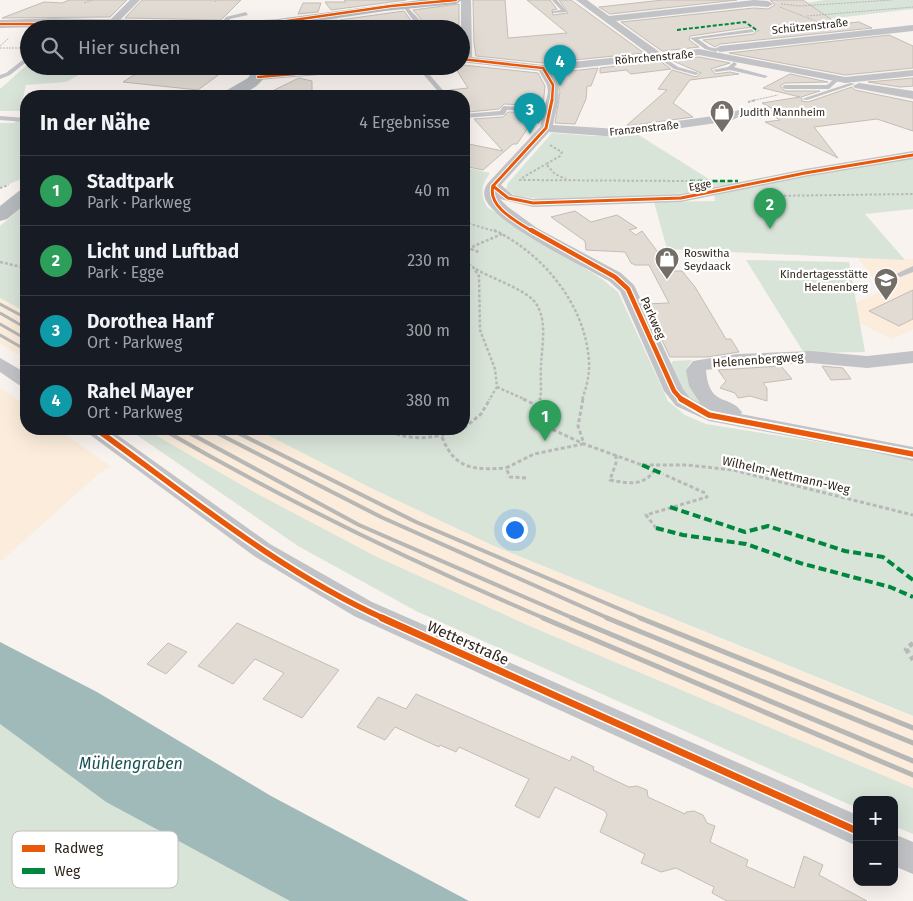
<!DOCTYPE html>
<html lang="de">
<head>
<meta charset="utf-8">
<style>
	:root { --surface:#171b24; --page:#242831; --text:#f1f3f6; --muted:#9ea1a6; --line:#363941; --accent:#8c9099 }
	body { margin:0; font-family:"Fira Sans",sans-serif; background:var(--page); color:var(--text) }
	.controls { position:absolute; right:15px; bottom:15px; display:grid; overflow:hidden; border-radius:10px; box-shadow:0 5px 20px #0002 }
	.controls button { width:45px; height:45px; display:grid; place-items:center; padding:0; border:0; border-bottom:1px solid var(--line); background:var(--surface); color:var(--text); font:25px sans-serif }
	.you { position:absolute; left:514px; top:529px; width:18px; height:18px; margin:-12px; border:4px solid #fff; border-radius:50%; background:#1a73e8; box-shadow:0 0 0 8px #1a73e833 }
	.badge { display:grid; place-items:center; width:32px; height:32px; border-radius:50%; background:var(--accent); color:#fff; font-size:16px; font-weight:700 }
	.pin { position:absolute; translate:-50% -41px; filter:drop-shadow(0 1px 2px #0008) }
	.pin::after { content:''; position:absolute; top:26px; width:18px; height:15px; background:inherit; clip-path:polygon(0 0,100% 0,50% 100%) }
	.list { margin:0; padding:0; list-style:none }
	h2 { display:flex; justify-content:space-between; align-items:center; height:65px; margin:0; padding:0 20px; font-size:21px }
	h2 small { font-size:16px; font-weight:400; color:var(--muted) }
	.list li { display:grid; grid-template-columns:32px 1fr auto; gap:15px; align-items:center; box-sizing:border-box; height:70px; padding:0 20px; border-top:1px solid var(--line) }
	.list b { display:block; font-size:19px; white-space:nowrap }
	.list p { margin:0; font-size:16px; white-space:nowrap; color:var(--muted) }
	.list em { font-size:16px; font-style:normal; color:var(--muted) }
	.icon { flex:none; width:28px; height:28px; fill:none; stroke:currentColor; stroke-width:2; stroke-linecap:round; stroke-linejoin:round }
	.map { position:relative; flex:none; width:913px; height:901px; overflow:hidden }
	.search { position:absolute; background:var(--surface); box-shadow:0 5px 20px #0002; left:20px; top:20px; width:450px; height:55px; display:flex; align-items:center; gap:12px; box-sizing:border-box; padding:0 18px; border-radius:28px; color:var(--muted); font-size:19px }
	.panel { position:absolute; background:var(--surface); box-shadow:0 5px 20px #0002; left:20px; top:90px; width:450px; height:345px; border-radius:20px }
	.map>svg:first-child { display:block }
	.built { fill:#fbecdb }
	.green { fill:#d9e4d9 }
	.water { fill:#a0bab9 }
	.building { fill:#e1dbd4; stroke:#c3bdb6 }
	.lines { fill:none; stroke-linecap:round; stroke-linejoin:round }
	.path-far4 { stroke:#b8b8b8; stroke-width:1; stroke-dasharray:2 1; stroke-linecap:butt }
	.path-far3 { stroke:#b8b8b8; stroke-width:2; stroke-dasharray:2.5 2; stroke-linecap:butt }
	.path-far2 { stroke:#b8b8b8; stroke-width:2.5; stroke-dasharray:3 2; stroke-linecap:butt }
	.path-far1 { stroke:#b8b8b8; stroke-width:3; stroke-dasharray:4 2.5; stroke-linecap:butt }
	.path { stroke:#b8b8b8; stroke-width:4.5; stroke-dasharray:5 4; stroke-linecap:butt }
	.service { fill:#c2c3c6; fill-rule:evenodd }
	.minor { fill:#c2c3c6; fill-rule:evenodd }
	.tertiary { fill:#c2c3c6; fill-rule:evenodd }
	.secondary { fill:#b7babd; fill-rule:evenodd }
	.rail-far2 { stroke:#b7b7b5; stroke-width:3 }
	.rail-far1 { stroke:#b7b7b5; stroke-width:4 }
	.rail { stroke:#b7b7b5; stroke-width:5 }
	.quiet-far2 { stroke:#00873e; stroke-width:2; stroke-dasharray:4 2; stroke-linecap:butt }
	.quiet-far1 { stroke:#00873e; stroke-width:2.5; stroke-dasharray:5 2.5; stroke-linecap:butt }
	.quiet { stroke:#00873e; stroke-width:4; stroke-dasharray:8 4; stroke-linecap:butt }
	.cycleway-far4-casing { stroke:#fff; stroke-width:4 }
	.cycleway-far3-casing { stroke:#fff; stroke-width:5 }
	.cycleway-far2-casing { stroke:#fff; stroke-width:7 }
	.cycleway-far1-casing { stroke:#fff; stroke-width:9 }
	.cycleway-casing { stroke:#fff; stroke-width:10 }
	.cycleway-far4 { stroke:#e8590c; stroke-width:2.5 }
	.cycleway-far3 { stroke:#e8590c; stroke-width:3 }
	.cycleway-far2 { stroke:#e8590c; stroke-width:4.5 }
	.cycleway-far1 { stroke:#e8590c; stroke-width:5.5 }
	.cycleway { stroke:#e8590c; stroke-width:7 }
	.labels { text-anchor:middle; stroke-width:4.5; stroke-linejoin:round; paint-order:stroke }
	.far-street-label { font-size:11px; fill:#2f261d; stroke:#fff }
	.far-poi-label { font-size:11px; fill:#2f261d; stroke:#fff; text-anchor:start }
	.street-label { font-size:12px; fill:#2f261d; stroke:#fff }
	.near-street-label { font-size:15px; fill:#2f261d; stroke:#fff }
	.near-water-label { font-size:16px; font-style:italic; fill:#165051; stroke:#fff }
	.key { fill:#fff; stroke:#c1bebb; stroke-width:1 }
	.key-label { font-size:14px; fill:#2f261d }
</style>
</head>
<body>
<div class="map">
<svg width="913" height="901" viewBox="0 0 913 901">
	<rect width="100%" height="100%" fill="#f8f3ee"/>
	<g class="built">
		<path d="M858 258 913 259V329L892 339 836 311 883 291Z"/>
		<path d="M0 298 26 312V360L0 343Z"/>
		<path d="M0 388 26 406V429H58L111 467 99 473 0 562Z"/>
		<path d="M145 429H256L373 489 494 546 913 717V788L532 627 377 557 252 491Z"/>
	</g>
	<g class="green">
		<path d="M825 0H913V9L819 20 806 3Z"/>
		<path d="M337 18 346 29 293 28 301 24Z"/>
		<path d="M29 63V66H95L66 82 26 85 20 111H0V89Z"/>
		<path d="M17 120 26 122V177L0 188V123H14Z"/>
		<path d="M552 133 594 136 637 134 709 179 754 187 807 175 913 158V209L865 214 905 260 667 249 654 202 715 201 714 192 548 200 516 196 506 189 508 183Z"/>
		<path d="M464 167 490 173C481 186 480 193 487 207L602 279 618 292 668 401 685 415 706 424 886 453 913 460V716L494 546 373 489 256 429H464Z"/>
		<path d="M26 204V312L0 298V226Z"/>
		<path d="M746 260 849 262 865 352 804 353Z"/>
		<path d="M692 360 687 368 689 380 707 406C683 400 680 384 671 364L673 361Z"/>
		<path d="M128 429H145L252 491 377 557 532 627 913 788V834L894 826V800H857V808L416 611 298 546Z"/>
		<path d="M0 724 106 802 290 901H0Z"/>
	</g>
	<path class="water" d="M0 642 97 692 271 796 469 901H290L106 802 0 724Z"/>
	<g class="building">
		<path d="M69 0H127L110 17 2 18 44 2 62 3Z"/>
		<path d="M142 0H241L221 20 125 18Z"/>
		<path d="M344 0H406L331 10 325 2H346Z"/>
		<path d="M473 0H505L508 38 567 33 527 0H550L557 9 552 10 553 15 568 13 559 0H571L644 53 543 63 476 56 474 43Z"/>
		<path d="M663 0H737L610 14 599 7Z"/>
		<path d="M770 0H803L838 24 859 22 872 28 720 44 715 47 703 40 754 34 756 31 752 27 690 36 689 40 699 47 662 51 621 22 754 8 768 9 775 5Z"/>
		<path d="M303 3H321L318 12 298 14Z"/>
		<path d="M459 4V29H434L435 23 422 24 421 19 413 10Z"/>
		<path d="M404 11 412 22 399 26 346 29 339 20Z"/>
		<path d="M889 35 913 46V68L845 75 729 53Z"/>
		<path d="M699 57 730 63 711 69 715 74 730 72 739 74 690 80 673 103 693 117 626 126 667 90 658 89 672 70 696 77 701 73 671 60Z"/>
		<path d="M660 61 671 69 631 74 626 70 600 73V68Z"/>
		<path d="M463 65 538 73 545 86 543 106 504 104 499 109 468 112 464 106V96H455L450 90 468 88 454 66Z"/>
		<path d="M148 66H215L207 72 221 73 198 90 123 82Z"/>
		<path d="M598 68 591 86H587L586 99 575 124 555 123 560 92 553 73Z"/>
		<path d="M790 74 828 82 785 83 780 86 785 91H820L801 97 802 101 808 102 852 87 855 90 913 102V131L877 119 814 127 838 158 765 122 780 120 767 111 775 110 762 103 800 97 763 88Z"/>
		<path d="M299 78 312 81V96H262Z"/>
		<path d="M913 78V86L900 87 868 82Z"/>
		<path d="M508 112 541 113 539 123 532 122 517 144H513L483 170 464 166V143L503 151 474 119 503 117Z"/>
		<path d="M575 211 591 222 617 215 637 228 629 230 636 235 642 231 672 271H682L695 287 726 339H731L739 352 707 357H670L645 304 669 303 649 265H635L631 263 625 252 586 250 585 241 551 217Z"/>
		<path d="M913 290V319L899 326 869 311Z"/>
		<path d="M781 366 792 379 763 383 767 388V401L750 396 738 398 735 393 720 388 726 381 718 370Z"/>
		<path d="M822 366 843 368 851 379 831 380Z"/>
		<path d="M237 623 339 670 302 718 263 699 284 673 255 659 233 684 198 666Z"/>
		<path d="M168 643 187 652 166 674 147 664Z"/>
		<path d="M416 694 570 761 572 756 594 767 593 770 629 787 637 786 647 790 648 797 685 814 686 812 694 811 703 815 707 823 715 826 710 842 748 860 746 866 794 888 804 856 823 865 819 875 867 901H727L712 893 714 887 676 868 661 872 641 863 645 854 600 832 607 815 605 811 555 787 539 818 515 806 529 779 459 747 456 752 440 745 439 747 395 727 385 740 357 727 378 697 406 709Z"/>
	</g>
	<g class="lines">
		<g class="path-far4">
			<path d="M215 2 217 0"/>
			<path d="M84 3 93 0"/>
			<path d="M781 4 800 6 892 0"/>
			<path d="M780 7 823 24"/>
			<path d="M807 16 913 7"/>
			<path d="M0 46 9 38"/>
			<path d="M0 48H21"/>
			<path d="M751 101 778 95"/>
		</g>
		<g class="path-far3">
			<path d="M748 102 756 100"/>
			<path d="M550 145 562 152 560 156 546 164 555 174 566 179"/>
			<path d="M522 178 546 164"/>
			<path d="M519 180 687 181"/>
			<path d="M0 188 9 185"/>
			<path d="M766 196 913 194"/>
			<path d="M464 222 497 232"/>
		</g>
		<g class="path-far2">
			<path d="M494 230C544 254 586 306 589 362 590 375 586 388 582 400"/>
			<path d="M471 249 479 252"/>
			<path d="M464 253 474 246 502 234"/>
			<path d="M464 261 473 267 479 276 480 330 495 369 497 387 489 400"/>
			<path d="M0 262 26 268"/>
			<path d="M476 269C493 279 516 286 531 298 549 314 542 344 541 365 540 377 542 389 540 400"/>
			<path d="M497 387 526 400"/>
		</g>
		<g class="path-far1">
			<path d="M523 399 538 406 547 427 584 444 642 465H687L733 470 913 515"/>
			<path d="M583 399 578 426 584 444"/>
			<path d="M538 406 540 399"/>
			<path d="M464 428 481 414 490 399"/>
			<path d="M384 429C410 442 435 439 462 429"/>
			<path d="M442 437C455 470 474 470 506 468"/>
			<path d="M616 455V463L610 480C626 483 643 487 654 471"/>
			<path d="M526 478 510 477 506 468 534 454 583 444"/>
			<path d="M656 528 646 515 707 497 705 493 663 474"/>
		</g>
		<path class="path" d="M913 643 906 649 913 660"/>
		<g class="service">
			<path d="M552 0H557L567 12 553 13V11L561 10Z"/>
			<path d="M404 4 420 20V25L406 29H397L415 23 402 5Z"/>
			<path d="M246 12 248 15 230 19 224 27 219 26 226 17Z"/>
			<path d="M67 22 72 23 65 29H59Z"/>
			<path d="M752 29 754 32 698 39 709 47 718 49 716 52 705 49 690 38Z"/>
			<path d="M659 54 678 67 699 73 696 75 674 69 657 57Z"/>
			<path d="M29 55V60L10 75 0 79V75L6 73Z"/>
			<path d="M734 62 737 64 734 67 768 76 765 78 730 70 716 72 713 70 728 67Z"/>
			<path d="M416 66H422L448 96H442Z"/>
			<path d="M838 76 841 78 840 79 829 89H785L782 87 785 85H827Z"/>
			<path d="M850 83 855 84 807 100 802 99Z"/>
			<path d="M504 106 550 108 553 110 550 112 507 110 505 114 503 115 464 118V114L500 111 502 107Z"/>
			<path d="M0 116 26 118V122L0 120Z"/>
			<path d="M913 266V272L900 277 896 274Z"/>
		</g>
		<g class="minor">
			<path d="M130 0H140L115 25H109V21Z"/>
			<path d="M461 0H471L472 57 543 65 649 54 576 0H587L609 16 754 0 768 1 773 4 768 7 754 6 616 21 661 53 699 49 845 77 913 70V76L845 83 699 55 550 71C564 94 558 100 553 125L619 129 728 114 741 109 747 113 730 121 619 137 549 132 501 185 513 195 533 199 681 194 805 169 913 151V159L805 177 681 202 533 207 500 199 508 207 537 228 621 273 634 285 683 389 690 398 700 403 689 386 686 370 693 361 737 354 811 351 867 356 913 351V363L867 368 811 363 737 366 706 370C709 408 730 394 742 412L741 414 913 447V461L870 451 709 421 676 406 664 391 620 291 609 281C583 266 494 224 485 198 483 192 485 187 488 183L540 127 548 92 547 85 539 71 461 62Z"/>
			<path d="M913 25V31L720 52 715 49 720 46Z"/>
			<path d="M349 66H397L392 69 258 80 252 77 258 74Z"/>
			<path d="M859 83 913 91V99L855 88 853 86Z"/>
			<path d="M0 358 26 373V387L19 385 0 372Z"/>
			<path d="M86 429H109L270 544 372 602 857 815V846L354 616 254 556 89 434Z"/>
			<path d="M894 834 913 842V874L894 866Z"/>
		</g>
		<path class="tertiary" d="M53 18 226 22 278 19 284 23C278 30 240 29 228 29 152 29 76 25 0 28V20Z"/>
		<g class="secondary">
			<path d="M420 0H462L456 4 385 11 278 27 272 23 278 19Z"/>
			<path d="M256 66H270C261 90 243 96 220 96L222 93 248 78Z"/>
			<path d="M26 189V204L7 219 0 221V206L19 191Z"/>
		</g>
		<g class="rail-far2">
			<path d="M0 304 26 318"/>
			<path d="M0 313 26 328"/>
			<path d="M0 324 26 339"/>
			<path d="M0 335 26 350"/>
		</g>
		<g class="rail-far1">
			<path d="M162 429C286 501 414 563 546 619"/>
			<path d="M182 429 359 525 575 619"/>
			<path d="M209 429 381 517 610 619"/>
			<path d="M230 429 416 522 643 619"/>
		</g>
		<g class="rail">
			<path d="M543 618 913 775"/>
			<path d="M572 618 913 761"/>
			<path d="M607 618 913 743"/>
			<path d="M640 618 913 728"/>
		</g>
		<path class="quiet-far2" d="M677 30 745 22 758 31"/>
		<path class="quiet-far1" d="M690 181H738"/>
		<g class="quiet">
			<path d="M642 465 663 474"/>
			<path d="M670 507 745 532 768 526 845 551 883 557 913 580"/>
			<path d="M656 528 683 535 746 544 800 563 890 587 913 597"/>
		</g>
		<defs>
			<g id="cycleway-far4">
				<path d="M0 24H266L391 6 456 0"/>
				<path d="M461 59 543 68 553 85 552 101"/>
				<path d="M258 77 392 66"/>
			</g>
			<g id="cycleway-far3">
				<path d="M493 186 508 198 533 203 681 198 805 173 913 155"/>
				<path d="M533 232C518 222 487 207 493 186L546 128 552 100"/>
			</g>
			<path id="cycleway-far2" d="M531 230 615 277 628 289 674 391 682 400"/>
			<g id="cycleway-far1">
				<path d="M681 399 709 415 913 454"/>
				<path d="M96 429C189 496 280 572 385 619"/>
			</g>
			<path id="cycleway" d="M382 618 857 831"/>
		</defs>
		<use href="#cycleway-far4" class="cycleway-far4-casing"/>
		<use href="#cycleway-far3" class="cycleway-far3-casing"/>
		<use href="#cycleway-far2" class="cycleway-far2-casing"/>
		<use href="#cycleway-far1" class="cycleway-far1-casing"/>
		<use href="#cycleway" class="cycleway-casing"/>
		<use href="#cycleway-far4" class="cycleway-far4"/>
		<use href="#cycleway-far3" class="cycleway-far3"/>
		<use href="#cycleway-far2" class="cycleway-far2"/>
		<use href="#cycleway-far1" class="cycleway-far1"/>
		<use href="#cycleway" class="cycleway"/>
	</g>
	<defs>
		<symbol id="shop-pin" viewBox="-11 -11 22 30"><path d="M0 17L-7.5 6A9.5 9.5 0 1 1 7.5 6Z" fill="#756e66" stroke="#fff"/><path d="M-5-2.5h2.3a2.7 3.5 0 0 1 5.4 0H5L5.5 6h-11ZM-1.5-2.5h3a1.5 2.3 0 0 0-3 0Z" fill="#fff"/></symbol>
		<symbol id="school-pin" viewBox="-11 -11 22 30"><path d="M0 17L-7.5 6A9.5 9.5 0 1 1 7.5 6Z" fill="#756e66" stroke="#fff"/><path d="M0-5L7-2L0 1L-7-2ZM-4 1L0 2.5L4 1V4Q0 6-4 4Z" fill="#fff"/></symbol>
	</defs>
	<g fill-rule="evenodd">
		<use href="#shop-pin" x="708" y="98" width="28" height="38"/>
		<use href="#shop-pin" x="653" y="245" width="28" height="38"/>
		<use href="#school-pin" x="872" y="266" width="28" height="38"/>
	</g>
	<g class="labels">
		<g class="far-street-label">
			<text transform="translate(810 26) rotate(-6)" y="4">Schützenstraße</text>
			<text transform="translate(654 57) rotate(-5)" y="4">Röhrchenstraße</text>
			<text transform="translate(644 128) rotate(-6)" y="4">Franzenstraße</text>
			<text transform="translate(700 185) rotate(-11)" y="4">Egge</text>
		</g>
		<g class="far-poi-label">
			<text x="740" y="116">Judith Mannheim</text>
			<text x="684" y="257">Roswitha<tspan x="684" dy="13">Seydaack</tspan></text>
			<text x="868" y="278" text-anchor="end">Kindertagesstätte<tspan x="868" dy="13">Helenenberg</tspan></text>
		</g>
		<g class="street-label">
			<text transform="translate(653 318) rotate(66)" y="4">Parkweg</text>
			<text transform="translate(758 360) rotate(-4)" y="4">Helenenbergweg</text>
			<text transform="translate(786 475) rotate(13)" y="4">Wilhelm-Nettmann-Weg</text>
		</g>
		<g class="near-street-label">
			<text transform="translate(468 643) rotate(24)" y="5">Wetterstraße</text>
		</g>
		<g class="near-water-label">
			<text x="131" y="769">Mühlengraben</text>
		</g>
	</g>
	<rect x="12" y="831" width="166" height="57" rx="8" class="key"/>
	<rect x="22" y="845" width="23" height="7" fill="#e8590c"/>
	<rect x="22" y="868" width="23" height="6" fill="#00873e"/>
	<g class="key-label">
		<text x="54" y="853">Radweg</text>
		<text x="54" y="876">Weg</text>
	</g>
</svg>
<div class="controls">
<button>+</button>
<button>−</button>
</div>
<div class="you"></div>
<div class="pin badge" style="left:545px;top:441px;background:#2e9e5b">1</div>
<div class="pin badge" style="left:770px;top:229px;background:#2e9e5b">2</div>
<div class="pin badge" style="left:530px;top:134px;background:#0f9aa8">3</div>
<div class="pin badge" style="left:560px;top:86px;background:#0f9aa8">4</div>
<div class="search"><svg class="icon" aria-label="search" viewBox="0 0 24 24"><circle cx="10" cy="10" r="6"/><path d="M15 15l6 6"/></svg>Hier suchen</div>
<section class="panel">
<h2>In der Nähe<small>4 Ergebnisse</small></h2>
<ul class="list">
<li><span class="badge" style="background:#2e9e5b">1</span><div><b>Stadtpark</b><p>Park · Parkweg</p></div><em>40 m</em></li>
<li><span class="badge" style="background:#2e9e5b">2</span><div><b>Licht und Luftbad</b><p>Park · Egge</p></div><em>230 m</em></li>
<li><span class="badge" style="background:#0f9aa8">3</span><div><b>Dorothea Hanf</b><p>Ort · Parkweg</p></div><em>300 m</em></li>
<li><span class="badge" style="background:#0f9aa8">4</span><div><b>Rahel Mayer</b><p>Ort · Parkweg</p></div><em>380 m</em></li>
</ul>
</section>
</div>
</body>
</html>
